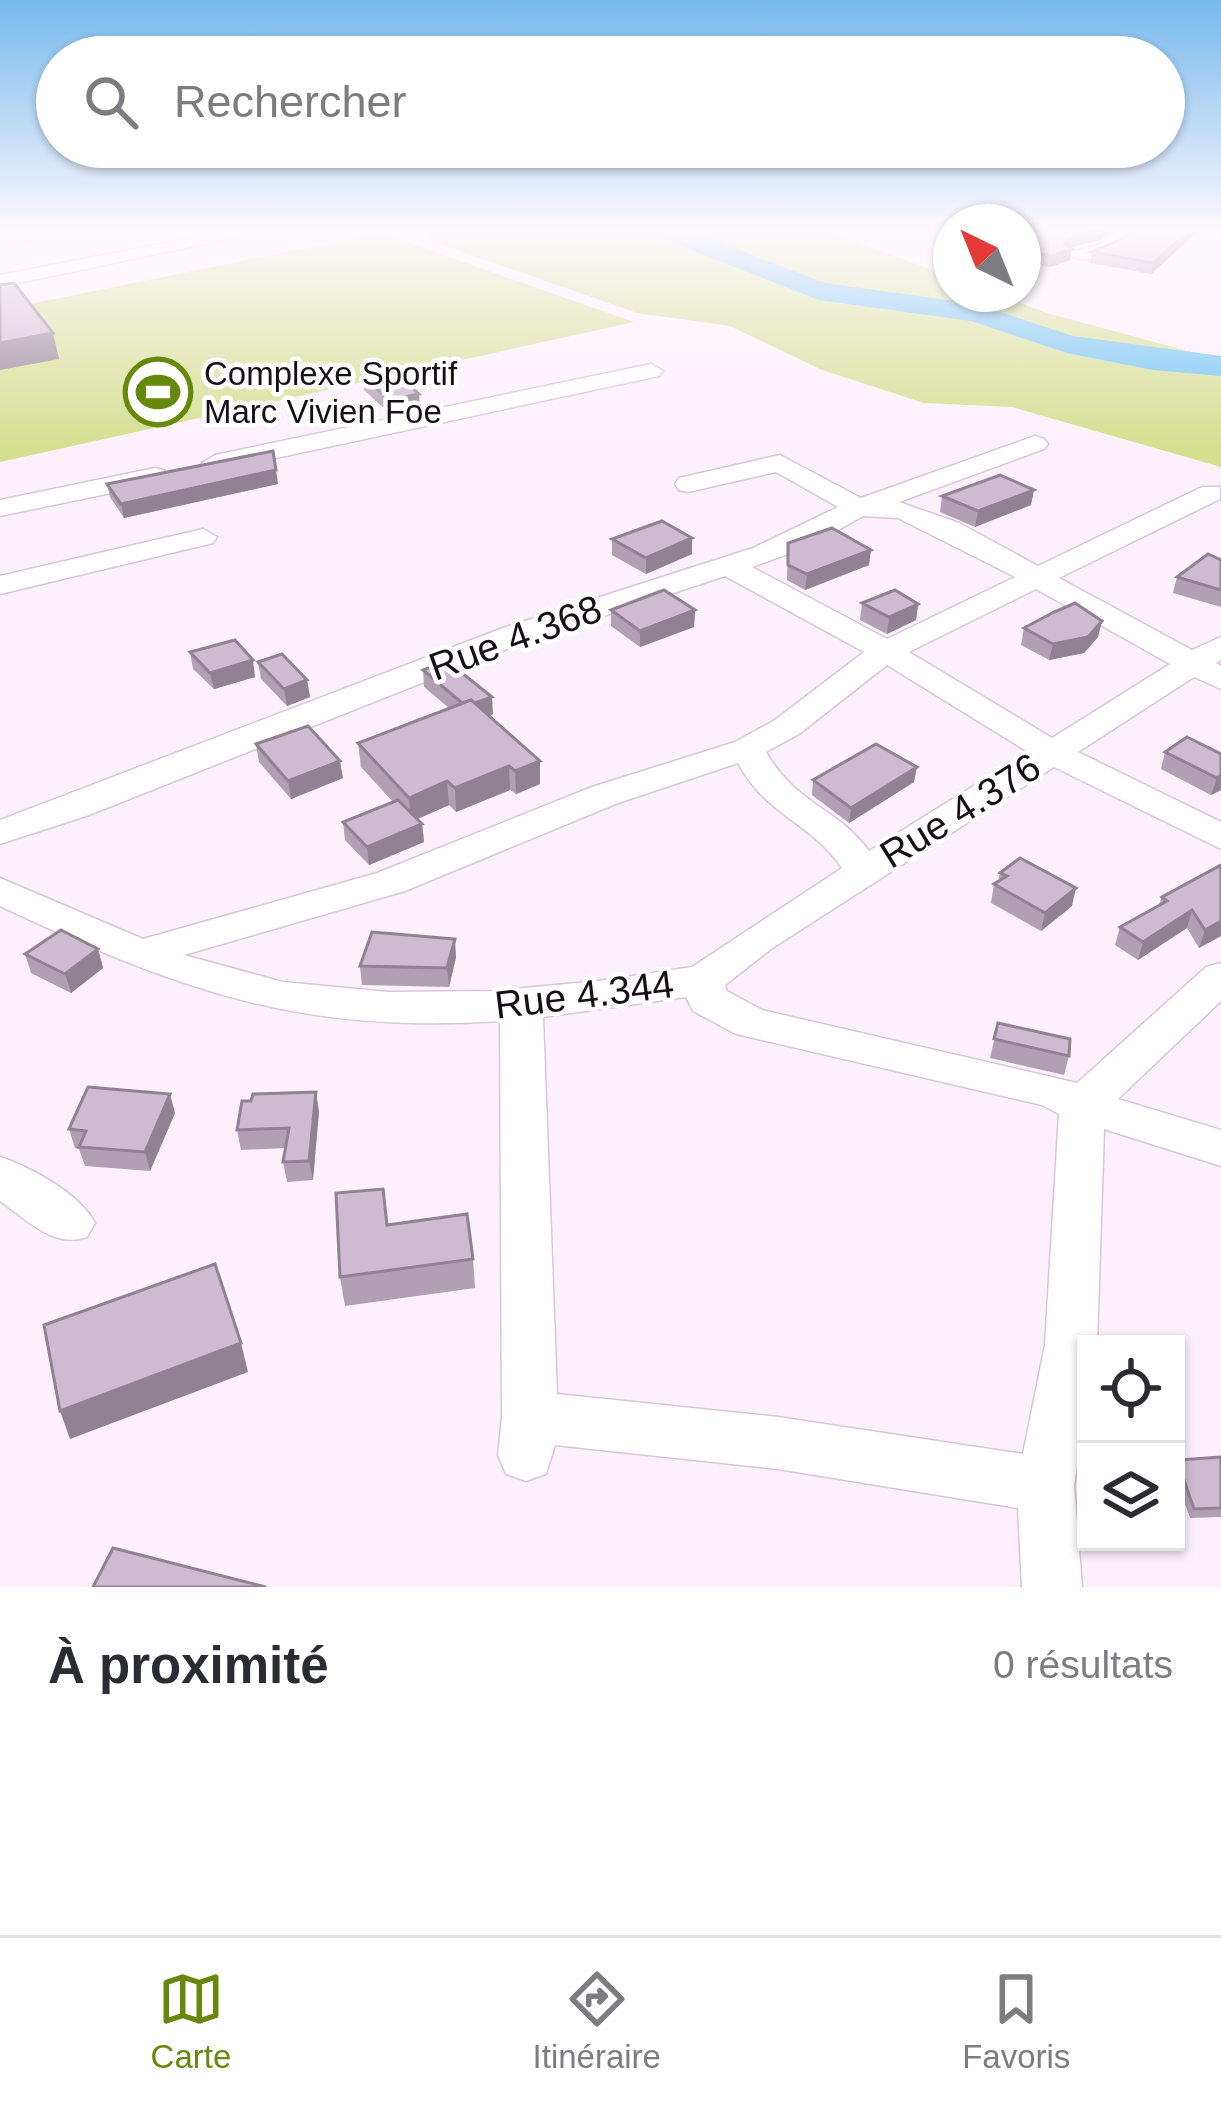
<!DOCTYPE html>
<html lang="fr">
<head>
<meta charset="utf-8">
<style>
	:root { --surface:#fff; --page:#f2f2f3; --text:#2b2b33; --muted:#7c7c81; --line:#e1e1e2; --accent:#66890b }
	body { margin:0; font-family:Arial,sans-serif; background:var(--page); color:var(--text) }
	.controls { position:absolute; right:36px; bottom:36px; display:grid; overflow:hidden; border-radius:0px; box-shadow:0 3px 9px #0004 }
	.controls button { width:108px; height:108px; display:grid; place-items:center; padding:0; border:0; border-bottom:3px solid var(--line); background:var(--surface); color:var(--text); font:60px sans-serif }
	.compass { position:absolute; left:933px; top:204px; width:108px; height:108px; border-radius:50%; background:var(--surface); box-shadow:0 3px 9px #0004; rotate:317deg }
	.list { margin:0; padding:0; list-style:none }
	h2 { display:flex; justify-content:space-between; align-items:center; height:156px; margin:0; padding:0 48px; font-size:51px }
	h2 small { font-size:39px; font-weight:400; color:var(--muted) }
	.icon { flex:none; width:66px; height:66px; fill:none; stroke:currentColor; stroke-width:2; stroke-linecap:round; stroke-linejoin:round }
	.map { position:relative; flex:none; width:1221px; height:1587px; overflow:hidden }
	.search { position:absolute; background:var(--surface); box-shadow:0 3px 9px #0004; left:36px; right:36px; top:36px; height:132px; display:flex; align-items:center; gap:30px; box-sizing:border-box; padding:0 42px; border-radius:66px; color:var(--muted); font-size:45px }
	.sheet { height:348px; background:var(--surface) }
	nav { display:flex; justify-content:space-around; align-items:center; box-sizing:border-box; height:168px; border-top:3px solid var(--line); background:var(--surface); font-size:33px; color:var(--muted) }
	nav a { display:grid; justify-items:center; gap:6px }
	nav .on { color:var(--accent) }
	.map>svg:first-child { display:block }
	.green { fill:#d4df8f }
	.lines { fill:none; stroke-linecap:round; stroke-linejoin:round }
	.river { fill:#6cc1f2; fill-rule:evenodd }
	.street-casing { stroke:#dac4da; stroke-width:3 }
	.street { fill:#fff; fill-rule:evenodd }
	.wall { fill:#b1a0b4 }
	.shaded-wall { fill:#908292 }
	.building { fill:#cebad1; stroke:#908292; stroke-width:3 }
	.labels { text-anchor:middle; stroke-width:9; stroke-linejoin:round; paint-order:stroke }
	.far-poi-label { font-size:33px; fill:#160f17; stroke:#fff; text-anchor:start }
	.street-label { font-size:39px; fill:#160f17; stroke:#fff }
</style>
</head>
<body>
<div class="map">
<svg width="1221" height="1587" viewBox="0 0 1221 1587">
	<rect width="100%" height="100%" fill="#fdf0fd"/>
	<g class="green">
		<path d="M432 229H822L951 277V294H996L1047 313 1221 360V467L1012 407 924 403 822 370 730 326 637 313 426 239Z"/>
		<path d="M381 233 634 322 0 462V310Z"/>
	</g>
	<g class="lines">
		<path class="river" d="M649 229H685L825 283 976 304 1073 336 1221 356V376L1153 370 1067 353 971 321 819 300 653 235Z"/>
		<defs>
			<g id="street">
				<path d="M0 229H17L30 240 13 244Z"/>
				<path d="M239 229H275L0 287V275Z"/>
				<path d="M1119 229H1138C1121 249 1092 270 1066 253L1102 244Z"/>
				<path d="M651 364 663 371 659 376 215 471 202 463 215 455Z"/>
				<path d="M1035 436 1044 439 1048 444 1044 449 899 502 959 523 1038 566 1202 487H1220V499L1059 578 1192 650 1221 637V660L1216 663 1221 666V689L1194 677 1078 752 1221 822V849L1054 767 771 949 725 985 727 991 762 1010 1077 1083 1206 967 1221 963V1001L1118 1099 1221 1130V1166L1104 1129 1097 1344H1086V1412L1074 1485 1082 1587H1022L1018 1508 778 1469 555 1445 546 1474 526 1481 506 1474 498 1455 502 1417 500 1021C298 1034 179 990 0 906V878L143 939 377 873 592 787 735 742 775 720 864 652 725 576 525 642 89 815 0 844V820L503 628 753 548 838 507 776 472 688 492 679 490 675 484 679 478 780 455 861 498ZM863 516 898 518 1015 577 887 639 752 567 810 546ZM1036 589 1170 664 1052 738 909 652ZM887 665 1028 752 869 851C836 806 797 806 766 752L799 734ZM738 763C767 817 811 822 842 868L692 967 598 981 493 991 388 992 283 982 184 955 405 891 618 803ZM686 997 693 1011 736 1034 1042 1105 1059 1114 1045 1345 1023 1454 778 1417 557 1394 543 1017Z"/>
				<path d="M155 468 164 470 168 476 164 482 0 516V500Z"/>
				<path d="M203 529 217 537 213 543 0 594V576Z"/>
				<path d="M0 1157C31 1167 80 1194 95 1223L87 1237C54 1249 27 1220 0 1201Z"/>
			</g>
		</defs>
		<use href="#street" class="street-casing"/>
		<use href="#street" class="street"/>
	</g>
	<g class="wall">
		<path d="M1023 229H1114L1100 240 1070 247V260L1050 267 1023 262Z"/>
		<path d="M1136 229H1201L1151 274 1090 263 1092 252 1128 236Z"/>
		<path d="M951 232V246L944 245 946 234Z"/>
		<path d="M363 376 420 408 390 414 364 390Z"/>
		<path d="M107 484H278L124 518 110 497Z"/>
		<path d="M942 496 1031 505 975 527 940 512Z"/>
		<path d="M692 538V554L646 574 612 555V539Z"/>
		<path d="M788 543 869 565 805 590 787 580Z"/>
		<path d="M1221 560V607L1173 593 1177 577Z"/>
		<path d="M862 603 918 604 916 620 887 634 860 620Z"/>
		<path d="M611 610H695L694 627 640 647 611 626Z"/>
		<path d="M1102 621 1098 637 1084 653 1049 660 1021 645 1024 628Z"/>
		<path d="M190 652 255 677 214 689 193 669Z"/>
		<path d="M258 662 307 680 310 697 287 706 261 679Z"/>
		<path d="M423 670 493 714 489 716 540 761V784L516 794 510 790 456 812 449 805 417 819 422 824 424 842 369 865 345 840 343 822 393 802 361 767 358 743 449 708 424 687Z"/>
		<path d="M256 744 343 778 291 799 259 762Z"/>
		<path d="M1165 752 1221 754V790L1211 795 1161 769Z"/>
		<path d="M813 780 914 782 849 823 812 795Z"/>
		<path d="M1221 865V936L1199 948 1187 928 1138 960 1115 945 1120 927 1159 905 1162 897Z"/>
		<path d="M1000 873 1072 906 1041 931 991 903 994 884 998 882Z"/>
		<path d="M98 949 103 968 71 993 31 973 25 954Z"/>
		<path d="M456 957 449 987 362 985 360 966Z"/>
		<path d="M998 1023 1069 1056 1064 1075 990 1058Z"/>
		<path d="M319 1111 313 1180 287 1182 283 1162 286 1148 241 1150 237 1130Z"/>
		<path d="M175 1113 150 1171 85 1166 79 1149 75 1148 69 1129Z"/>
		<path d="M473 1259 475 1288 345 1306 340 1277Z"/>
		<path d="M1221 1457V1517L1190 1518 1176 1478 1177 1460Z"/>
	</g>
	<g class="shaded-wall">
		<path d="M1103 229H1114L1100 240 1065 249H1072L1070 260 1050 267 1051 256 1067 238Z"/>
		<path d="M1191 229H1201L1151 274 1153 263Z"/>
		<path d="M53 333 59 359 0 370V343Z"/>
		<path d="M419 394 420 408 390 414 389 400Z"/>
		<path d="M276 470 278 484 124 518 121 504Z"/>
		<path d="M1034 490 1031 505 975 527 978 511Z"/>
		<path d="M692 538V554L646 574V558Z"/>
		<path d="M871 550 869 565 805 590 807 574Z"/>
		<path d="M918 604 916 620 887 634 889 617Z"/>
		<path d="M695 610 694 627 640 647V631Z"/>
		<path d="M1102 621 1098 637 1084 653 1049 660 1053 644Z"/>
		<path d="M253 660 255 677 214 689 210 673Z"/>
		<path d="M307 680 310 697 287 706 284 689Z"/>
		<path d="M492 697 493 714 467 724 466 707Z"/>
		<path d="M340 761 343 778 291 799 288 781Z"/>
		<path d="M540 761V784L516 794 515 771Z"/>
		<path d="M509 766 510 790 456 812 455 788Z"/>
		<path d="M917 767 914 782 849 823 851 808Z"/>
		<path d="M1221 775V790L1211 795 1217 778Z"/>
		<path d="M447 781 449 805 411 822 409 798Z"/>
		<path d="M422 824 424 842 369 865 367 847Z"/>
		<path d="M1076 888 1072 906 1041 931 1045 913Z"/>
		<path d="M1192 910 1187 928 1138 960 1143 942Z"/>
		<path d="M1221 921V936L1199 948 1205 930Z"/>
		<path d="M455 939 456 957 449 987 447 968Z"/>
		<path d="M98 949 103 968 71 993 65 974Z"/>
		<path d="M316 1092 319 1111 313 1180 309 1161Z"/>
		<path d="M170 1094 175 1113 150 1171 145 1152Z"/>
		<path d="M241 1343 248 1372 70 1439 60 1411Z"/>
	</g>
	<g class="building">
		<path d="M1023 229H1103L1067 238 1064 243 1072 249 1051 256 1023 250Z"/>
		<path d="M1136 229H1191L1153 263 1092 252 1128 236Z"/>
		<path d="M14 283 53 333 0 343V285Z"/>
		<path d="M393 370 419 394 389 400 363 376Z"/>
		<path d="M273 451 276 470 121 504 107 484Z"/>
		<path d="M1000 475 1034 490 978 511 942 496Z"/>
		<path d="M662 521 692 538 646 558 612 539Z"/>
		<path d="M832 528 871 550 807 574 788 565V543Z"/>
		<path d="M1208 554 1221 560V590L1177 577Z"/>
		<path d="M664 590 695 610 640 631 611 610Z"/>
		<path d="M895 590 918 604 889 617 862 603Z"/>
		<path d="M1075 603 1102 621 1088 637 1053 644 1024 628 1054 612Z"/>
		<path d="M235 640 253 660 210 673 190 652Z"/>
		<path d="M282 654 307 680 284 689 258 662Z"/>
		<path d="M447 661 492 697 475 703 471 700 462 703 423 670Z"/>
		<path d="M471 700 540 761 515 771 509 766 455 788 447 781 409 798 358 743Z"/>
		<path d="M308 726 340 761 288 781 256 744Z"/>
		<path d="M1187 737 1221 754V775L1217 778 1165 752Z"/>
		<path d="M876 744 917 767 851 808 813 780Z"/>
		<path d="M398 800 422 824 367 847 343 822Z"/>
		<path d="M1020 858 1076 888 1045 913 994 884 1007 876 1000 873Z"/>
		<path d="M1221 865V921L1205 930 1192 910 1143 942 1120 927 1167 901 1162 897Z"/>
		<path d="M61 930 98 949 65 974 25 954Z"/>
		<path d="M372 932 455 939 447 968 360 966Z"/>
		<path d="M998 1023 1070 1039 1069 1056 994 1039Z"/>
		<path d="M88 1087 170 1094 145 1152 79 1147 86 1131 69 1129Z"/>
		<path d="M316 1092 309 1161 283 1162 289 1128 237 1130 242 1101H251L253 1094Z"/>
		<path d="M383 1189 387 1225 467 1214 473 1259 340 1277 336 1193Z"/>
		<path d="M215 1264 241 1343 60 1411 44 1325Z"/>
		<path d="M1221 1457V1508L1194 1509 1177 1460Z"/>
		<path d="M113 1548 266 1587H93Z"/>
	</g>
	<linearGradient id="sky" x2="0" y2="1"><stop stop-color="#76b9ec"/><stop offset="0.51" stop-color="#fef8fe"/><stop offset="1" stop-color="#fef8fe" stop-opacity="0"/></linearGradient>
	<rect width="1221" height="451" fill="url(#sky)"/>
	<defs>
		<symbol id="stadium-ring" viewBox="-11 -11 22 22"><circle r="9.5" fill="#fff" stroke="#66890b" stroke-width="1.5"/><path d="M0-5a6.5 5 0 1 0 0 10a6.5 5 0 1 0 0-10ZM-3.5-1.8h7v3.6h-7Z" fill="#66890b"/></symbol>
	</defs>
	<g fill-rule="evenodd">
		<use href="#stadium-ring" x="120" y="354" width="76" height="76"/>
	</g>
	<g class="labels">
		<g class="far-poi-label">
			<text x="204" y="385">Complexe Sportif<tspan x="204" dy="38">Marc Vivien Foe</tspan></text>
		</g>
		<g class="street-label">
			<text transform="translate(515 637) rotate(-20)" y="14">Rue 4.368</text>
			<text transform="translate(960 810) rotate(-32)" y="14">Rue 4.376</text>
			<text transform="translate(584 994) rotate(-7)" y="14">Rue 4.344</text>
		</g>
	</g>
</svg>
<div class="controls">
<button><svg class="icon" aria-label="locate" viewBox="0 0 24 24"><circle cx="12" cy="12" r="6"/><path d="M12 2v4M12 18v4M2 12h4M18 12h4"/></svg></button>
<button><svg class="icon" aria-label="layers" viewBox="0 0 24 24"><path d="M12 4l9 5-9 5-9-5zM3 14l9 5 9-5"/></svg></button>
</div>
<svg class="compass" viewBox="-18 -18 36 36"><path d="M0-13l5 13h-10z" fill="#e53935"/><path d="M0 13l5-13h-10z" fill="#7c7c81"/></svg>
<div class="search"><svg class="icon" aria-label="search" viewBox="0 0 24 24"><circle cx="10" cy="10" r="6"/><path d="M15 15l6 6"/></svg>Rechercher</div>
</div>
<section class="sheet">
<h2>À proximité<small>0 résultats</small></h2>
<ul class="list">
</ul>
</section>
<nav>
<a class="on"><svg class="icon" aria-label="map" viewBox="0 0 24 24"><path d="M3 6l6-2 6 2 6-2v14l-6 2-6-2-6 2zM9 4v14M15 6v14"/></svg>Carte</a>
<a><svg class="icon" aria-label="directions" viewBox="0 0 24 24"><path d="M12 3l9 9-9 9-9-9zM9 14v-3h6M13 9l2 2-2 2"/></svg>Itinéraire</a>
<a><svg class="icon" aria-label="saved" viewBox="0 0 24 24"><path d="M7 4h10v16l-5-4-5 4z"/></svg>Favoris</a>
</nav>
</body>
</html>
